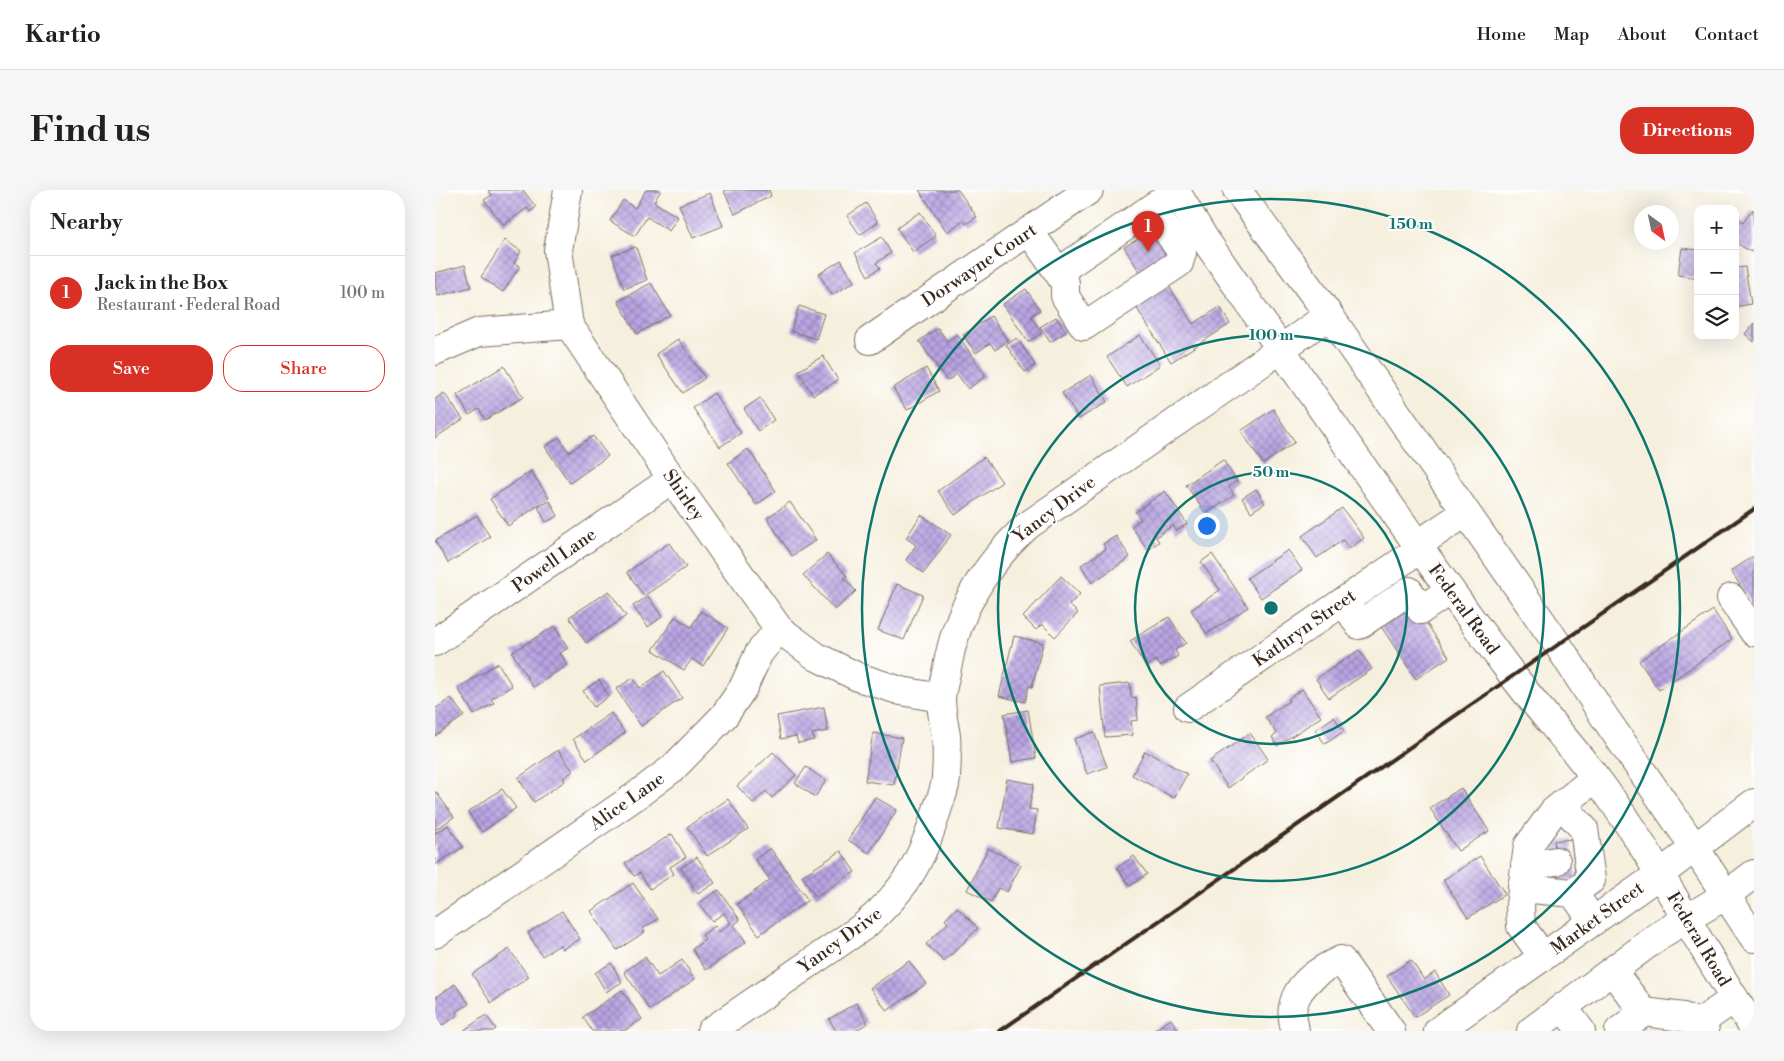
<!DOCTYPE html>
<html lang="en">
<head>
<meta charset="utf-8">
<style>
	:root { --surface:#fff; --page:#f6f6f6; --text:#202124; --muted:#757577; --line:#e0e0e0; --accent:#d93025 }
	body { margin:0; font-family:"Libre Bodoni",serif; background:var(--page); color:var(--text) }
	.controls { position:absolute; right:15px; top:15px; display:grid; overflow:hidden; border-radius:10px; box-shadow:0 5px 20px #0002 }
	.controls button { width:45px; height:45px; display:grid; place-items:center; padding:0; border:0; border-bottom:1px solid var(--line); background:var(--surface); color:var(--text); font:25px sans-serif }
	.compass { position:absolute; left:1199px; top:15px; width:45px; height:45px; border-radius:50%; background:var(--surface); box-shadow:0 5px 20px #0002; rotate:147deg }
	.you { position:absolute; left:771px; top:335px; width:18px; height:18px; margin:-12px; border:4px solid #fff; border-radius:50%; background:#1a73e8; box-shadow:0 0 0 8px #1a73e833 }
	.badge { display:grid; place-items:center; width:32px; height:32px; border-radius:50%; background:var(--accent); color:#fff; font-size:16px; font-weight:700 }
	.pin { position:absolute; translate:-50% -41px; filter:drop-shadow(0 1px 2px #0008) }
	.pin::after { content:''; position:absolute; top:26px; width:18px; height:15px; background:inherit; clip-path:polygon(0 0,100% 0,50% 100%) }
	.list { margin:0; padding:0; list-style:none }
	h2 { display:flex; justify-content:space-between; align-items:center; height:65px; margin:0; padding:0 20px; font-size:21px }
	h2 small { font-size:16px; font-weight:400; color:var(--muted) }
	.list li { display:grid; grid-template-columns:32px 1fr auto; gap:15px; align-items:center; box-sizing:border-box; height:75px; padding:0 20px; border-top:1px solid var(--line) }
	.list b { display:block; font-size:19px; white-space:nowrap }
	.list p { margin:0; font-size:16px; white-space:nowrap; color:var(--muted) }
	.list em { font-size:16px; font-style:normal; color:var(--muted) }
	.actions { display:flex; gap:10px; padding:15px 20px }
	.actions a { flex:1; padding:11px 0; border:1px solid var(--accent); border-radius:20px; text-align:center; font-size:18px; color:var(--accent) }
	.actions .main { background:var(--accent); color:#fff }
	.icon { flex:none; width:28px; height:28px; fill:none; stroke:currentColor; stroke-width:2; stroke-linecap:round; stroke-linejoin:round }
	.map { position:relative; flex:none; width:1319px; height:841px; overflow:hidden; border-radius:20px }
	header { display:flex; align-items:center; gap:30px; box-sizing:border-box; height:70px; padding:0 25px; background:var(--surface); border-bottom:1px solid var(--line) }
	header strong { font-size:24px }
	nav { display:flex; gap:28px; margin-inline-start:auto; font-size:18px }
	.intro { display:flex; align-items:center; justify-content:space-between; box-sizing:border-box; height:120px; padding:0 30px }
	h1 { margin:0; font-size:35px }
	.button { padding:12px 22px; border-radius:20px; background:var(--accent); color:#fff; font-size:18px; font-weight:700 }
	main { display:flex; gap:30px; padding:0 30px }
	aside { flex:1; background:var(--surface); border-radius:20px; box-shadow:0 5px 20px #0002 }
	.map>svg:first-child { display:block }
	.building { fill:url(#building-cross-hatch) }
	.lines { fill:none; stroke-linecap:round; stroke-linejoin:round }
	.minor-casing { stroke:#7c6f61; stroke-width:30 }
	.major-casing { stroke:#7c6f61; stroke-width:30 }
	.minor { stroke:#fff; stroke-width:28 }
	.major { stroke:#fff; stroke-width:28 }
	.rail { stroke:#3b2a1e; stroke-width:4 }
	.ring { fill:none; stroke:#0f766e; stroke-width:2.5 }
	.labels { text-anchor:middle; stroke-width:4; stroke-linejoin:round; paint-order:stroke }
	.street-label { font-size:18px; fill:#3b2a1e; stroke:#fff }
	.centre { fill:#0f766e; stroke:#fff; stroke-width:2.5 }
	.ring-label { font-size:15px; text-anchor:middle; font-weight:bold; fill:#0f766e; stroke:#fff; stroke-width:4; stroke-linejoin:round; paint-order:stroke }
</style>
</head>
<body>
<header>
<strong>Kartio</strong>
<nav><a>Home</a><a>Map</a><a>About</a><a>Contact</a></nav>
</header>
<div class="intro"><h1>Find us</h1><a class="button">Directions</a></div>
<main>
<aside>
<h2>Nearby<small></small></h2>
<ul class="list">
<li><span class="badge">1</span><div><b>Jack in the Box</b><p>Restaurant · Federal Road</p></div><em>100 m</em></li>
</ul>
<div class="actions"><a class="main">Save</a><a>Share</a></div>
</aside>
<div class="map">
<svg width="1319" height="841" viewBox="0 0 1319 841">
	<defs>
		<pattern id="building-cross-hatch" width="8" height="8" patternUnits="userSpaceOnUse" patternTransform="scale(1.25)"><rect width="8" height="8" fill="#b8a4e3"/><path d="M0 0l8 8M0 8l8-8" fill="none" stroke="#9786b7"/></pattern>
	</defs>
	<rect width="100%" height="100%" fill="#fff"/>
	<filter id="ink" filterUnits="userSpaceOnUse"><feTurbulence type="fractalNoise" baseFrequency=".02" numOctaves="2"/><feDisplacementMap in="SourceGraphic" scale="10" xChannelSelector="R" yChannelSelector="G"/><feConvolveMatrix kernelMatrix="1 2 1 2 8 2 1 2 1" color-interpolation-filters="sRGB"/></filter>
	<filter id="wash" filterUnits="userSpaceOnUse"><feTurbulence type="fractalNoise" baseFrequency=".0096" numOctaves="4" result="noise"/><feDisplacementMap in="SourceGraphic" scale="20" xChannelSelector="R" yChannelSelector="G"/><feGaussianBlur stdDeviation="1.12" result="paint"/><feColorMatrix in="noise" values="0 0 0 0 0 0 0 0 0 0 0 0 0 0 0 0 0 1.4 0 .05"/><feComposite in="paint" operator="in"/></filter>
	<g filter="url(#wash)">
		<rect width="100%" height="100%" fill="#f5efdd"/>
		<g id="blocks">
			<g class="building">
				<path d="M53 0H88L101 17 95 22 92 18 69 35 49 10 57 5Z"/>
				<path d="M211 0H226L219 12 243 27 234 41 212 27 200 46 175 31 188 10 200 18Z"/>
				<path d="M292 0H334L336 6 300 24 289 1Z"/>
				<path d="M484 0H523L542 27 531 34 529 30 512 42Z"/>
				<path d="M275 3 288 36 258 48 244 15Z"/>
				<path d="M431 13 443 32 425 45 412 26Z"/>
				<path d="M1318 19 1319 57 1316 62 1300 52V27L1308 33Z"/>
				<path d="M485 22 501 46 478 62 462 38Z"/>
				<path d="M719 40 735 66 706 84 689 57Z"/>
				<path d="M447 47 456 63 441 73 445 78 433 86 420 63Z"/>
				<path d="M70 50 86 61 79 73 85 76 68 102 46 87Z"/>
				<path d="M201 57 212 90 189 99 177 65Z"/>
				<path d="M1247 58 1263 60V88L1243 85Z"/>
				<path d="M406 70 419 92 397 105 384 84Z"/>
				<path d="M30 75 36 97 3 106 0 95V83Z"/>
				<path d="M1310 77 1316 114 1300 117V78Z"/>
				<path d="M216 93 235 125 202 144 183 111Z"/>
				<path d="M734 96 758 134 785 117 795 134 736 172 701 117Z"/>
				<path d="M591 99 605 120 596 126 607 143 593 152 568 114Z"/>
				<path d="M364 116 389 124 381 149 356 141Z"/>
				<path d="M556 126 573 151 560 160 555 153 541 163 528 145Z"/>
				<path d="M621 127 631 142 615 152 605 137Z"/>
				<path d="M1319 133V152L1310 144Z"/>
				<path d="M503 138 512 151 522 144 551 186 533 199 522 184 512 191 484 151Z"/>
				<path d="M705 145 725 175 692 197 672 167Z"/>
				<path d="M582 148 600 175 590 182 571 155Z"/>
				<path d="M243 149 270 188 248 203 221 164Z"/>
				<path d="M388 166 403 190 378 205 363 181Z"/>
				<path d="M69 176 88 207 50 230 44 219 34 225 22 205Z"/>
				<path d="M491 178 504 201 472 220 458 198Z"/>
				<path d="M656 185 672 212 644 229 627 203Z"/>
				<path d="M9 203 28 229 0 248V209Z"/>
				<path d="M279 203 306 243 285 257 258 218Z"/>
				<path d="M325 208 339 230 323 241 309 219Z"/>
				<path d="M838 219 860 252 828 274 806 241Z"/>
				<path d="M158 246 173 266 135 293 110 257 124 247 134 262Z"/>
				<path d="M313 259 341 301 321 315 293 273Z"/>
				<path d="M549 267 567 292 520 325 503 301Z"/>
				<path d="M788 270 802 291 794 297 799 305 771 324 751 295Z"/>
				<path d="M96 281 114 308 73 336 55 309Z"/>
				<path d="M821 299 830 313 816 322 807 308Z"/>
				<path d="M730 301 752 334 741 341 738 335 721 347 724 352 713 360 696 336 706 329 700 322Z"/>
				<path d="M115 311 123 326 111 332 103 317Z"/>
				<path d="M355 312 381 350 357 366 332 328Z"/>
				<path d="M907 318 929 348 914 359 908 350 882 368 867 346Z"/>
				<path d="M42 325 55 347 13 373 0 351Z"/>
				<path d="M486 325 516 345 489 383 471 370 481 355 471 348Z"/>
				<path d="M681 346 695 367 657 393 646 375 671 359 668 354Z"/>
				<path d="M234 353 251 377 209 406 192 382Z"/>
				<path d="M853 360 867 380 826 408 812 388Z"/>
				<path d="M392 364 412 386 409 388 421 401 400 420 368 385Z"/>
				<path d="M777 364 813 417 772 444 756 420 785 400 766 372Z"/>
				<path d="M1319 366V417L1296 381Z"/>
				<path d="M626 386 645 404 634 415 643 423 620 447 607 434 601 440 588 427Z"/>
				<path d="M462 394 488 405 469 450 443 440Z"/>
				<path d="M174 401 191 426 151 453 134 427Z"/>
				<path d="M213 406 227 427 213 437 198 416Z"/>
				<path d="M978 413 1014 467 981 489 945 435Z"/>
				<path d="M1278 420 1297 449 1224 500 1204 471Z"/>
				<path d="M266 421 293 438 268 476 257 469 249 480 218 460 240 427 256 437Z"/>
				<path d="M734 427 751 453 740 460 743 466 725 476 721 470 711 477 695 451Z"/>
				<path d="M120 436 133 458 125 463 133 475 98 497 77 462Z"/>
				<path d="M579 446 608 453 597 497 594 496 590 512 564 506Z"/>
				<path d="M924 460 937 479 894 508 881 489Z"/>
				<path d="M63 473 77 496 56 509 59 513 39 525 23 498Z"/>
				<path d="M229 481 247 508 206 536 181 499 198 488 205 498Z"/>
				<path d="M164 490 174 506 159 517 148 501Z"/>
				<path d="M695 493 696 508 701 507 703 530 696 531 698 545 670 547 665 496Z"/>
				<path d="M867 499 886 527 842 556 837 547 842 544 830 527 854 511 853 509Z"/>
				<path d="M16 508 29 526 0 546V519Z"/>
				<path d="M389 517 393 541 377 544 379 550 363 553 361 546 346 549 342 526Z"/>
				<path d="M593 520 601 568 577 572 569 524Z"/>
				<path d="M176 523 190 543 152 570 138 549Z"/>
				<path d="M899 527 909 541 890 554 880 540Z"/>
				<path d="M659 542 672 577 652 584 639 549Z"/>
				<path d="M438 543 467 548 459 595 430 591Z"/>
				<path d="M815 543 833 569 793 598 775 571Z"/>
				<path d="M123 560 138 581 128 588 130 591 99 612 83 588Z"/>
				<path d="M710 561 752 584 739 608 697 585Z"/>
				<path d="M338 562 361 585 337 608 331 601 318 613 302 596Z"/>
				<path d="M371 577 391 591 380 607 360 593Z"/>
				<path d="M572 589 599 594 594 619 602 620 598 644 564 638Z"/>
				<path d="M1026 598 1054 641 1023 661 995 618Z"/>
				<path d="M67 599 81 618 47 642 33 622Z"/>
				<path d="M0 602H1L19 627 0 640Z"/>
				<path d="M440 607 462 620 434 663 413 650Z"/>
				<path d="M293 609 313 639 272 666 252 637Z"/>
				<path d="M13 635 28 657 0 675V641L1 643Z"/>
				<path d="M237 644 251 667 235 677 239 684 215 699 205 683 199 686 190 673Z"/>
				<path d="M1136 649 1141 689 1124 691 1119 651Z"/>
				<path d="M335 658 373 710 324 745 302 714 335 690 320 669Z"/>
				<path d="M553 658 586 675 572 702 563 698 556 712 532 700Z"/>
				<path d="M406 661 420 682 381 707 367 686Z"/>
				<path d="M699 666 712 684 695 696 682 678Z"/>
				<path d="M1045 666 1070 704 1033 728 1008 690Z"/>
				<path d="M262 667 280 693 263 704 246 678Z"/>
				<path d="M198 693 223 729 207 739 210 742 182 760 156 721Z"/>
				<path d="M284 700 305 730 299 735 311 752 271 780 257 759 270 750 267 745 280 736 284 742 296 733 289 723 277 731 264 713Z"/>
				<path d="M522 717 543 738 509 772 491 754 513 733 510 730Z"/>
				<path d="M127 721 145 749 128 759 125 755 107 766 93 743Z"/>
				<path d="M74 759 94 787 56 813 37 784Z"/>
				<path d="M210 767 223 786 247 770 260 789 215 820 189 782Z"/>
				<path d="M976 770 989 790 1000 782 1014 805 980 827 952 786Z"/>
				<path d="M474 771 491 794 452 821 435 798Z"/>
				<path d="M176 773 187 792 171 802 160 783Z"/>
				<path d="M20 794 34 814 21 822 23 825 0 840V808Z"/>
				<path d="M187 800 207 829 189 841H157L148 827Z"/>
				<path d="M421 813 433 833 420 841H401L394 829Z"/>
				<path d="M51 825 61 839 58 841H28Z"/>
				<path d="M736 829 744 841H718Z"/>
			</g>
		</g>
	</g>
	<g filter="url(#ink)">
		<use href="#blocks" fill-opacity="0" stroke="#7c6f61" stroke-width="1"/>
		<g class="lines">
			<defs>
				<g id="minor">
					<path d="M133 0 123 60 134 135 237 289 344 439 382 467 423 487 466 501 506 508"/>
					<path d="M594 41 623 82 731 8"/>
					<path d="M623 82 630 93V106L649 136 744 73 747 63 717 18"/>
					<path d="M435 150 654 0"/>
					<path d="M0 161 44 142 134 135"/>
					<path d="M1296 408 1319 442"/>
					<path d="M909 411 924 435 974 401 986 420 1015 400"/>
					<path d="M0 452 237 289"/>
					<path d="M753 518 985 359"/>
					<path d="M1127 615 1149 639 1156 690 1138 703"/>
					<path d="M1090 676 1121 671"/>
					<path d="M1087 698 1138 703 1158 731"/>
					<path d="M0 744 202 605 238 578 289 526 308 498 324 463 344 439"/>
					<path d="M1108 767 1086 736 1085 715 1093 656 1118 622 1160 588"/>
					<path d="M1177 781 1209 822 1184 841"/>
					<path d="M1128 817 1146 841"/>
					<path d="M1209 822 1248 827 1264 833"/>
					<path d="M276 841 429 736C470 701 487 671 502 620 505 610 511 598 511 587 512 574 512 559 511 546 509 534 506 520 506 508 507 498 510 488 512 478 522 420 549 376 592 336L846 159"/>
					<path d="M860 841C859 834 856 824 858 817 862 793 886 779 906 770L956 841"/>
					<path d="M1270 841 1264 833 1299 809"/>
				</g>
				<g id="major">
					<path d="M740 0 769 48C870 194 970 341 1076 483 1106 523 1141 560 1170 600 1225 676 1266 761 1319 838"/>
					<path d="M802 0 894 125 1123 455 1168 525 1260 658 1319 748"/>
					<path d="M846 159 894 125"/>
					<path d="M982 355 1030 323"/>
					<path d="M1003 841 1225 684 1319 613"/>
					<path d="M1096 841 1225 745 1291 705 1319 684"/>
				</g>
			</defs>
			<use href="#minor" class="minor-casing"/>
			<use href="#major" class="major-casing"/>
			<use href="#minor" class="minor"/>
			<use href="#major" class="major"/>
			<path class="rail" d="M565 841 1319 319"/>
		</g>
	</g>
	<g class="ring">
		<circle cx="836" cy="418" r="136"/>
		<circle cx="836" cy="418" r="273"/>
		<circle cx="836" cy="418" r="409"/>
	</g>
	<g class="labels">
		<g class="street-label">
			<text transform="translate(544 75) rotate(-34)" y="6">Dorwayne Court</text>
			<text transform="translate(249 305) rotate(55)" y="6">Shirley</text>
			<text transform="translate(619 319) rotate(-37)" y="6">Yancy Drive</text>
			<text transform="translate(119 370) rotate(-35)" y="6">Powell Lane</text>
			<text transform="translate(1029 419) rotate(54)" y="6">Federal Road</text>
			<text transform="translate(869 438) rotate(-35)" y="6">Kathryn Street</text>
			<text transform="translate(192 611) rotate(-35)" y="6">Alice Lane</text>
			<text transform="translate(1162 728) rotate(-36)" y="6">Market Street</text>
			<text transform="translate(1264 749) rotate(59)" y="6">Federal Road</text>
			<text transform="translate(405 750) rotate(-36)" y="6">Yancy Drive</text>
		</g>
	</g>
	<circle cx="836" cy="418" r="8" class="centre"/>
	<g class="ring-label">
		<text x="976" y="39">150 m</text>
		<text x="836" y="150">100 m</text>
		<text x="836" y="287">50 m</text>
	</g>
</svg>
<div class="controls">
<button>+</button>
<button>−</button>
<button><svg class="icon" aria-label="layers" viewBox="0 0 24 24"><path d="M12 4l9 5-9 5-9-5zM3 14l9 5 9-5"/></svg></button>
</div>
<svg class="compass" viewBox="-18 -18 36 36"><path d="M0-13l5 13h-10z" fill="#e53935"/><path d="M0 13l5-13h-10z" fill="#757577"/></svg>
<div class="you"></div>
<div class="pin badge" style="left:713px;top:62px">1</div>
</div>
</main>
</body>
</html>
